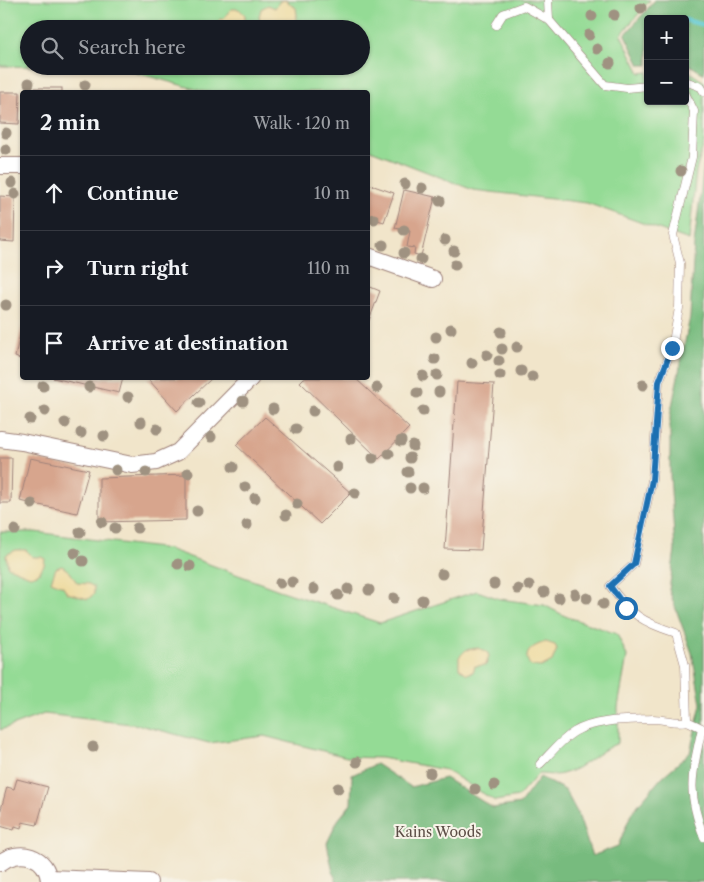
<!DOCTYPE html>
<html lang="en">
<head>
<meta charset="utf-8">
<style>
	:root { --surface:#171b24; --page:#242831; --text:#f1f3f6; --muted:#9ea1a6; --line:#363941 }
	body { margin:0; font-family:"Libre Caslon Text",serif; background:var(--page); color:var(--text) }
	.controls { position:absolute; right:15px; top:15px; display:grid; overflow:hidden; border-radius:5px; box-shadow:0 1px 4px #0004 }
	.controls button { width:45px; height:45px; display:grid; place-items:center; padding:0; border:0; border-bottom:1px solid var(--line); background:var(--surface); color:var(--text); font:25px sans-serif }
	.stop { position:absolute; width:15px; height:15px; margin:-11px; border:4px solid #1f6fb2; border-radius:50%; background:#fff }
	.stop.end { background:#1f6fb2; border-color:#fff; box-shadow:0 1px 5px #0008 }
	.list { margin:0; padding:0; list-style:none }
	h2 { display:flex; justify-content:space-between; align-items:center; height:65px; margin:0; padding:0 20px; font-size:21px }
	h2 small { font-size:16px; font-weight:400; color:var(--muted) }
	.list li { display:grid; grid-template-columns:32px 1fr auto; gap:15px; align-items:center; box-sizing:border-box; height:75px; padding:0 20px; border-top:1px solid var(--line) }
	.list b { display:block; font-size:19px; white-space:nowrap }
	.list em { font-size:16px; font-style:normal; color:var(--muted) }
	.icon { flex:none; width:28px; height:28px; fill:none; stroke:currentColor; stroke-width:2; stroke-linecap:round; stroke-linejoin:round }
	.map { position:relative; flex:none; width:704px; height:882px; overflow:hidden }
	.search { position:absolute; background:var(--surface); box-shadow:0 1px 4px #0004; left:20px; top:20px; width:350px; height:55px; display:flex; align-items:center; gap:12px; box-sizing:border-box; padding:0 18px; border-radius:28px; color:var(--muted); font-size:19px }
	.panel { position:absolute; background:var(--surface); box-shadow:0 1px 4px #0004; left:20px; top:90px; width:350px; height:290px; border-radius:5px }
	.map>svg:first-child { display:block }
	.green { fill:#94db95; stroke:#6f7d60; fill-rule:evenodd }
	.forest { fill:#77bb7e; stroke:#606d54 }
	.sand { fill:#eeda9e; stroke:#9c7c64 }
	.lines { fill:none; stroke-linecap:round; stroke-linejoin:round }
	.stream { stroke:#5cc9d2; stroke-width:4.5 }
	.building { fill:#d7a58d }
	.service-casing { stroke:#9e827a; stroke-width:9 }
	.minor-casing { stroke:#9e827a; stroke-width:18 }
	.service { stroke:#fff; stroke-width:8 }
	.minor { stroke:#fff; stroke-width:16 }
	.tree { fill:#9f9281 }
	.route { stroke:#1f6fb2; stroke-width:6 }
	.labels { text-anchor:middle; stroke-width:4; stroke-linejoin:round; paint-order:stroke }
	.park-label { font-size:14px; fill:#5c4e46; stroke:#f7f3e8 }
</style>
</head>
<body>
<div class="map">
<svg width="704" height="882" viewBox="0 0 704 882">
	<rect width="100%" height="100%" fill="#f7f3e8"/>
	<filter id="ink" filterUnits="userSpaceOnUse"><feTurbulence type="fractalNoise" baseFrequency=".02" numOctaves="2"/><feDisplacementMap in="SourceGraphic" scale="10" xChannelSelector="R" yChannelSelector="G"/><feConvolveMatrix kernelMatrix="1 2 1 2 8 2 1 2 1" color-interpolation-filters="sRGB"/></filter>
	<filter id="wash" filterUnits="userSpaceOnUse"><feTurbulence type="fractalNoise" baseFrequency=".0096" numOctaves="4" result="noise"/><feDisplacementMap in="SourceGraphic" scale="20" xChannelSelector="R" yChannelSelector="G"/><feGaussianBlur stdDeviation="1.12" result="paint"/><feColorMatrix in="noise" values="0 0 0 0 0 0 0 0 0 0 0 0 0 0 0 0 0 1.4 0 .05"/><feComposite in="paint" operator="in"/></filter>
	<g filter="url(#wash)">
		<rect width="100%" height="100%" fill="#f1e5ca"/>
		<g class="green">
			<path d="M0 0H650L621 35 640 73 648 72V101H685V69L704 82V143L696 171 689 240 587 203 473 190 368 149V92H206L119 68 0 66ZM29 29H361V66H29Z"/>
			<path d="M0 532H35L168 549 279 590 380 623 477 591 500 599 544 605 565 616 617 634 627 656 618 707V743C597 751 584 769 562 774 555 776 546 774 538 774L518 797 495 801 446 770 381 758 347 757 264 736 209 743 140 725 44 714 0 730Z"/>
		</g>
		<g class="forest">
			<path d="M655 0H704V74L685 62V19H648V65H640L625 35Z"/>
			<path d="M704 166V882H337L333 873 327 843 338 820 351 804 352 775 376 764 411 787 445 778 493 808 520 804 540 777 565 790 578 814 592 856 618 846 632 812 662 777 690 753 701 704 692 653 669 590 675 550 670 476V416L690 317 694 244Z"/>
		</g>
		<g class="sand">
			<path d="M285 0 296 8 297 15 293 29H263L259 17 261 9 268 5 275 8 280 1Z"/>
			<path d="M231 9H239L245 15V29H220L218 23 220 19H223Z"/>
			<path d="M16 550H26L33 557H41L45 559 44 565 38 574 30 576 8 567 6 555Z"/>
			<path d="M62 566 70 572 77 583 89 584 94 587V594L88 599 67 593 63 586 51 581 56 568Z"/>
			<path d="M546 642 555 645 557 649 552 661 541 667 531 666C520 653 534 645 546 642Z"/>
			<path d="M478 648 487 652 489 656 486 665 475 666 473 672 467 674 459 668V657L466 650Z"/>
		</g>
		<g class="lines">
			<path class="stream" d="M685 20 704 25"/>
		</g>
		<g id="blocks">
			<g class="building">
				<rect x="30" y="88" width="32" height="4"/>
				<path d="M0 92H20L19 124 0 123Z"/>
				<path d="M368 184 394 193 384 222 368 217Z"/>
				<path d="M404 190 435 197 421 256 414 254 415 248 407 247 410 231 395 228Z"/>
				<path d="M0 196 15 197 14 242 0 241Z"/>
				<path d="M368 286 380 291 368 323Z"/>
				<path d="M22 326V360L15 357Z"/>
				<path d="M53 378H123L119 393Z"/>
				<path d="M147 378H212L177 411Z"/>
				<path d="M304 378H355L409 428 379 459 300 382Z"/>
				<path d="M457 382 494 384 481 550 445 549Z"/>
				<path d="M265 417 351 493 320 524 236 445Z"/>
				<path d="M0 458H12L11 503H0Z"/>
				<path d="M30 458 89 470 77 513 20 501Z"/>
				<path d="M186 475V520L99 522V478Z"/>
				<path d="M17 779 48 787 37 825 22 822 21 828 15 826 14 830 0 826V813L7 787 14 789Z"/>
			</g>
		</g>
	</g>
	<g filter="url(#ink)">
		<use href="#blocks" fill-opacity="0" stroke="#9e827a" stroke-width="1"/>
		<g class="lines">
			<defs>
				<g id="service">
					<path d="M548 0 549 20"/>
					<path d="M496 25 503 14 524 6 549 20 605 85 627 88 648 86"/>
					<path d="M685 81 701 87 704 92"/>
					<path d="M687 721 702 728C692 775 686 790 704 837"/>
					<path d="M540 764C550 754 561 740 574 732 595 719 628 720 653 719 665 719 675 724 687 721L685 665 676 633C642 622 631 615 610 586L634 564 652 480 659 382 672 348 679 308 680 263 673 235 692 157 694 111 685 93"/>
				</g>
				<g id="minor">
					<path d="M0 166H22"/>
					<path d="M368 256 433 279"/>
					<path d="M0 439 22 442 132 465 156 462 178 452 251 378"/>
					<path d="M0 863C18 848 48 855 49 882"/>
					<path d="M49 878 149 882"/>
				</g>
			</defs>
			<use href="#service" class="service-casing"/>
			<use href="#minor" class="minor-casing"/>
			<use href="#service" class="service"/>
			<use href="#minor" class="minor"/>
		</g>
		<g class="tree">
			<circle cx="641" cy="8" r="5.5"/>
			<circle cx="614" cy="15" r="5.5"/>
			<circle cx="592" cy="16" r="5.5"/>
			<circle cx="589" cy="35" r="5.5"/>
			<circle cx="597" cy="49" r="5.5"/>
			<circle cx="610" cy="63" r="5.5"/>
			<circle cx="29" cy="83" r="5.5"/>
			<circle cx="85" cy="85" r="5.5"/>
			<circle cx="6" cy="133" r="5.5"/>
			<circle cx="6" cy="150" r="5.5"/>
			<circle cx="681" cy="171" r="5.5"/>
			<circle cx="12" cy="183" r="5.5"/>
			<circle cx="405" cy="184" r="5.5"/>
			<circle cx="422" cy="188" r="5.5"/>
			<circle cx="15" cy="194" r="5.5"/>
			<circle cx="440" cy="201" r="5.5"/>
			<circle cx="374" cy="219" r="5.5"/>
			<circle cx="404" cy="230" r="5.5"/>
			<circle cx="445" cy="240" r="5.5"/>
			<circle cx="383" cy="245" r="5.5"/>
			<circle cx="454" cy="251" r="5.5"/>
			<circle cx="404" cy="253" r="5.5"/>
			<circle cx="421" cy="259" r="5.5"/>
			<circle cx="455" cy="265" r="5.5"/>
			<circle cx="6" cy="305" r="5.5"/>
			<circle cx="451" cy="329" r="5.5"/>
			<circle cx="501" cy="332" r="5.5"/>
			<circle cx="436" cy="337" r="5.5"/>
			<circle cx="517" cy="347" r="5.5"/>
			<circle cx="502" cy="349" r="5.5"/>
			<circle cx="487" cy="355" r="5.5"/>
			<circle cx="435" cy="359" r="5.5"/>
			<circle cx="499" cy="361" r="5.5"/>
			<circle cx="472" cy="363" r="5.5"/>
			<circle cx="521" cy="371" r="5.5"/>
			<circle cx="437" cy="375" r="5.5"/>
			<circle cx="500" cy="375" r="5.5"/>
			<circle cx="423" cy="376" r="5.5"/>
			<circle cx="532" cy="377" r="5.5"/>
			<circle cx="643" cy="385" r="5.5"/>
			<circle cx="43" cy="386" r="5.5"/>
			<circle cx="89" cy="387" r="5.5"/>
			<circle cx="377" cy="388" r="5.5"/>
			<circle cx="439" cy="392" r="5.5"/>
			<circle cx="417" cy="393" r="5.5"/>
			<circle cx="128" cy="397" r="5.5"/>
			<circle cx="243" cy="401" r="5.5"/>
			<circle cx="199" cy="403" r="5.5"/>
			<circle cx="273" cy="409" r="5.5"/>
			<circle cx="45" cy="411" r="5.5"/>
			<circle cx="313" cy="411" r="5.5"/>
			<circle cx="423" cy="411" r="5.5"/>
			<circle cx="30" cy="419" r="5.5"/>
			<circle cx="141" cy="422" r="5.5"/>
			<circle cx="65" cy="423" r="5.5"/>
			<circle cx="157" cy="429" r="5.5"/>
			<circle cx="296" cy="429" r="5.5"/>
			<circle cx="81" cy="433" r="5.5"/>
			<circle cx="104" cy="436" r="5.5"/>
			<circle cx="211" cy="437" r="5.5"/>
			<circle cx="351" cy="439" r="5.5"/>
			<circle cx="401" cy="441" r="5.5"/>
			<circle cx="413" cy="446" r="5.5"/>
			<circle cx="389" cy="454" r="5.5"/>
			<circle cx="373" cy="458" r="5.5"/>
			<circle cx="410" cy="458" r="5.5"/>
			<circle cx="233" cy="467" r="5.5"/>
			<circle cx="337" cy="467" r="5.5"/>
			<circle cx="116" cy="470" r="5.5"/>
			<circle cx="146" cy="472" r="5.5"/>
			<circle cx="408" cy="472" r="5.5"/>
			<circle cx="188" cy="473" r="5.5"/>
			<circle cx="245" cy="487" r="5.5"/>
			<circle cx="410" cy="488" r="5.5"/>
			<circle cx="423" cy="488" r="5.5"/>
			<circle cx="355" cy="493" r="5.5"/>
			<circle cx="255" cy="498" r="5.5"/>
			<circle cx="32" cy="504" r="5.5"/>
			<circle cx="297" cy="504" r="5.5"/>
			<circle cx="197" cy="511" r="5.5"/>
			<circle cx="286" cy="515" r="5.5"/>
			<circle cx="102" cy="522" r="5.5"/>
			<circle cx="247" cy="525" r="5.5"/>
			<circle cx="115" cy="528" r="5.5"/>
			<circle cx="137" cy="528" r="5.5"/>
			<circle cx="15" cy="530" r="5.5"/>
			<circle cx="80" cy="532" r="5.5"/>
			<circle cx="75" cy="553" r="5.5"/>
			<circle cx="83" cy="561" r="5.5"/>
			<circle cx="178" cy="564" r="5.5"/>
			<circle cx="190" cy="566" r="5.5"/>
			<circle cx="442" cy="574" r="5.5"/>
			<circle cx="292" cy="582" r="5.5"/>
			<circle cx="280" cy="583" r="5.5"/>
			<circle cx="494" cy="584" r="5.5"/>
			<circle cx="529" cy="585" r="5.5"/>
			<circle cx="314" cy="589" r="5.5"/>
			<circle cx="348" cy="589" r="5.5"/>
			<circle cx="518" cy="589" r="5.5"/>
			<circle cx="369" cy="590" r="5.5"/>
			<circle cx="544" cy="592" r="5.5"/>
			<circle cx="575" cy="594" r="5.5"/>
			<circle cx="338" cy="595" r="5.5"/>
			<circle cx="394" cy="598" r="5.5"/>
			<circle cx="559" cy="598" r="5.5"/>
			<circle cx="587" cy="598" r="5.5"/>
			<circle cx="422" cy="600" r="5.5"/>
			<circle cx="603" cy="604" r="5.5"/>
			<circle cx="93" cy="747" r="5.5"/>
			<circle cx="357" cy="762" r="5.5"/>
			<circle cx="430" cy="773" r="5.5"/>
			<circle cx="494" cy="785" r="5.5"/>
			<circle cx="338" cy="788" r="5.5"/>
			<circle cx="475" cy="789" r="5.5"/>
		</g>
	</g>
	<g class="lines" filter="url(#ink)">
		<path class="route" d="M626 608 610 586 634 564 652 480 659 382 672 348"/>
	</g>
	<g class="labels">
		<g class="park-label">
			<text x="438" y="837">Kains Woods</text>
		</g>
	</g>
</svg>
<div class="controls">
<button>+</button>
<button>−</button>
</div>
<div class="stop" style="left:626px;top:608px"></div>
<div class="stop end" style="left:672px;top:348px"></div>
<div class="search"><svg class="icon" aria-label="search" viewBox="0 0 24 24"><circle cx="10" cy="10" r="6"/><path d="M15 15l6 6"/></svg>Search here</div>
<section class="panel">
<h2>2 min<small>Walk · 120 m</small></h2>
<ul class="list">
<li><svg class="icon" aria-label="ahead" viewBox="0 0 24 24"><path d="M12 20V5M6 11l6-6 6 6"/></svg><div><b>Continue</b></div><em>10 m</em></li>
<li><svg class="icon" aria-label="right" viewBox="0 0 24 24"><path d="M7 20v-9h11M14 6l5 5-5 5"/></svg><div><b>Turn right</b></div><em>110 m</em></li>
<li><svg class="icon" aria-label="arrive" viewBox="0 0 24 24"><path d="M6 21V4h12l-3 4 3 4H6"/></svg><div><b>Arrive at destination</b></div></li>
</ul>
</section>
</div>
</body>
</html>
